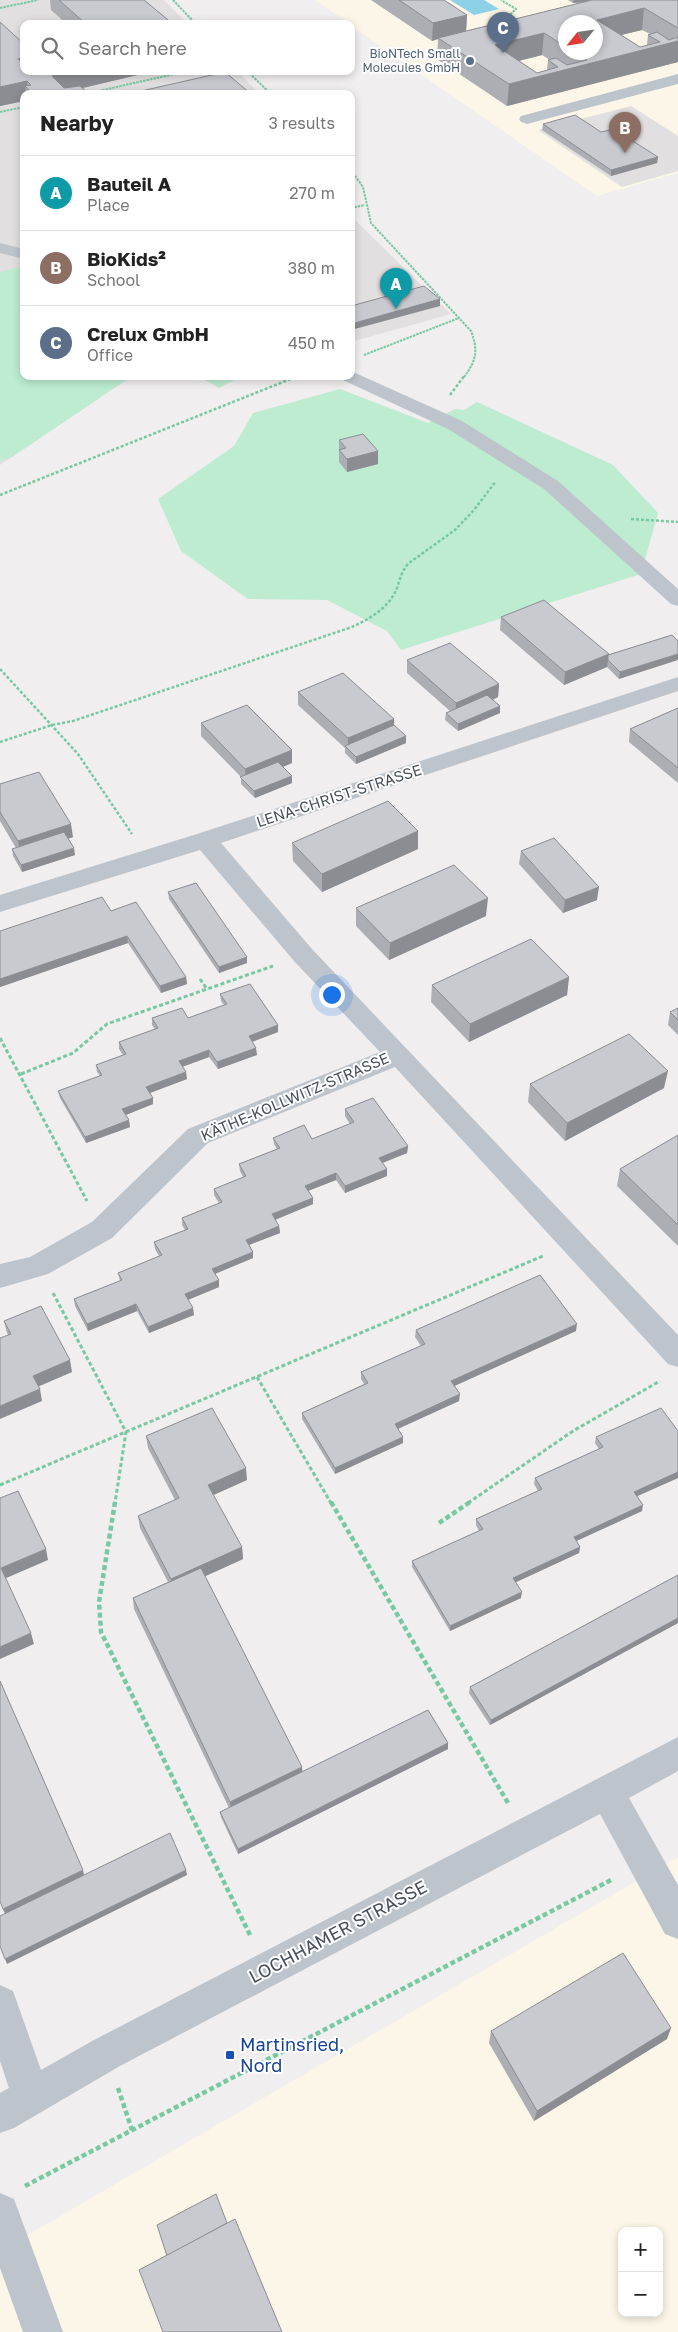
<!DOCTYPE html>
<html lang="en">
<head>
<meta charset="utf-8">
<style>
	:root { --surface:#fff; --page:#f6f6f6; --text:#222; --muted:#767676; --line:#e0e0e0; --accent:#111827 }
	body { margin:0; font-family:"Golos Text",sans-serif; background:var(--page); color:var(--text) }
	.controls { position:absolute; right:15px; bottom:15px; display:grid; overflow:hidden; border-radius:10px; box-shadow:0 2px 8px #0003 }
	.controls button { width:45px; height:45px; display:grid; place-items:center; padding:0; border:0; border-bottom:1px solid var(--line); background:var(--surface); color:var(--text); font:25px sans-serif }
	.compass { position:absolute; left:558px; top:15px; width:45px; height:45px; border-radius:50%; background:var(--surface); box-shadow:0 2px 8px #0003; rotate:240deg }
	.you { position:absolute; left:331px; top:994px; width:18px; height:18px; margin:-12px; border:4px solid #fff; border-radius:50%; background:#1a73e8; box-shadow:0 0 0 8px #1a73e833 }
	.badge { display:grid; place-items:center; width:32px; height:32px; border-radius:50%; background:var(--accent); color:#fff; font-size:16px; font-weight:700 }
	.pin { position:absolute; translate:-50% -41px; filter:drop-shadow(0 1px 2px #0008) }
	.pin::after { content:''; position:absolute; top:26px; width:18px; height:15px; background:inherit; clip-path:polygon(0 0,100% 0,50% 100%) }
	.list { margin:0; padding:0; list-style:none }
	h2 { display:flex; justify-content:space-between; align-items:center; height:65px; margin:0; padding:0 20px; font-size:21px }
	h2 small { font-size:16px; font-weight:400; color:var(--muted) }
	.list li { display:grid; grid-template-columns:32px 1fr auto; gap:15px; align-items:center; box-sizing:border-box; height:75px; padding:0 20px; border-top:1px solid var(--line) }
	.list b { display:block; font-size:19px; white-space:nowrap }
	.list p { margin:0; font-size:16px; white-space:nowrap; color:var(--muted) }
	.list em { font-size:16px; font-style:normal; color:var(--muted) }
	.icon { flex:none; width:28px; height:28px; fill:none; stroke:currentColor; stroke-width:2; stroke-linecap:round; stroke-linejoin:round }
	.map { position:relative; flex:none; width:678px; height:2332px; overflow:hidden }
	.search { position:absolute; background:var(--surface); box-shadow:0 2px 8px #0003; left:20px; top:20px; width:335px; height:55px; display:flex; align-items:center; gap:12px; box-sizing:border-box; padding:0 18px; border-radius:10px; color:var(--muted); font-size:19px }
	.panel { position:absolute; background:var(--surface); box-shadow:0 2px 8px #0003; left:20px; top:90px; width:335px; height:290px; border-radius:10px }
	.map>svg:first-child { display:block }
	.commercial { fill:#fbf6e7; fill-rule:evenodd }
	.education { fill:#e1dfdf }
	.green { fill:#bdecd1 }
	.water { fill:#8cd1e7 }
	.lines { fill:none; stroke-linecap:round; stroke-linejoin:round }
	.path-far3 { stroke:#77c9a3; stroke-width:2; stroke-dasharray:2.5 1; stroke-linecap:butt }
	.path-far2 { stroke:#77c9a3; stroke-width:2.5; stroke-dasharray:3 2; stroke-linecap:butt }
	.path-far1 { stroke:#77c9a3; stroke-width:3; stroke-dasharray:4 2.5; stroke-linecap:butt }
	.path { stroke:#77c9a3; stroke-width:4.5; stroke-dasharray:5 3; stroke-linecap:butt }
	.minor { fill:#bdc4cc; fill-rule:evenodd }
	.wall { fill:#acaeb3; fill-rule:evenodd }
	.shaded-wall { fill:#8c8d92 }
	.building { fill:#c8cad0; stroke:#8c8d92; fill-rule:evenodd }
	.service-dot { fill:#5c6f8a; stroke:#fff; stroke-width:2 }
	.transit-dot { fill:#1a4fb4; stroke:#fff; stroke-width:2 }
	.labels { text-anchor:middle; stroke-width:4; stroke-linejoin:round; paint-order:stroke }
	.far-service-label { font-size:12px; fill:#4e5e75; stroke:#fff; text-anchor:end }
	.street-label { font-size:15px; fill:#47505a; stroke:#fff }
	.near-street-label { font-size:18px; fill:#47505a; stroke:#fff }
	.near-transit-label { font-size:18px; fill:#164399; stroke:#fff; text-anchor:start }
</style>
</head>
<body>
<div class="map">
<svg width="678" height="2332" viewBox="0 0 678 2332">
	<rect width="100%" height="100%" fill="#f0eeee"/>
	<g class="commercial">
		<path d="M314 0H678V173L597 196 351 26V24ZM566 22H596V52H566Z"/>
		<path d="M678 1857V2332H0V2251ZM622 2231H659V2313H622Z"/>
	</g>
	<g class="education">
		<path d="M0 0H164L188 24H24V71H237L260 94H24V376H132L0 465Z"/>
		<path d="M631 106 678 136V171L622 187 538 130Z"/>
		<path d="M351 204 354 219 451 314 351 342Z"/>
	</g>
	<g class="green">
		<path d="M24 266V376H132L12 457 0 461V272Z"/>
		<path d="M198 376H242L219 388Z"/>
		<path d="M340 389 428 423 455 409 464 410 477 402 613 465 658 513 641 574 401 650 387 631 327 600 248 599 181 551 158 499 234 446 253 413Z"/>
	</g>
	<path class="water" d="M450 0H484L499 9 474 15Z"/>
	<g class="lines">
		<g class="path-far3">
			<path d="M173 0 196 24"/>
			<path d="M0 8 38 0"/>
			<path d="M500 24 516 9 501 0"/>
			<path d="M247 71 271 94"/>
			<path d="M85 94 188 71"/>
			<path d="M0 112 24 107"/>
			<path d="M351 170 363 187 371 223 471 331C478 350 477 360 464 377"/>
			<path d="M351 208 365 205"/>
			<path d="M364 355 459 318"/>
		</g>
		<g class="path-far2">
			<path d="M450 395 465 375"/>
			<path d="M0 495 298 376"/>
			<path d="M631 519 678 522"/>
			<path d="M0 669 78 754 132 834"/>
			<path d="M0 742 52 725 73 721 352 627C371 618 389 608 397 588 400 579 402 570 409 563L455 530 474 510 496 481"/>
		</g>
		<g class="path-far1">
			<path d="M200 979 207 989"/>
			<path d="M0 1038 87 1201"/>
			<path d="M21 1074 73 1053 107 1024 273 966"/>
			<path d="M53 1293 126 1432 115 1503"/>
			<path d="M257 1377 331 1503"/>
			<path d="M0 1485 543 1256"/>
			<path d="M468 1503 573 1431 660 1381"/>
		</g>
		<g class="path">
			<path d="M115 1502 99 1602 101 1632 251 1937"/>
			<path d="M331 1502 508 1803"/>
			<path d="M439 1523 470 1502"/>
			<path d="M118 2088 132 2130"/>
			<path d="M25 2186 613 1879"/>
		</g>
		<g class="minor">
			<path d="M678 74V84L527 124 521 122 519 119 521 116Z"/>
			<path d="M0 243 24 249V259L0 253Z"/>
			<path d="M351 371 462 421 558 481 678 589V606L671 604 544 489 448 429 343 380 341 376H351Z"/>
			<path d="M678 677V691L221 843 312 949 678 1335V1367L668 1364 395 1067 208 1143 112 1238 48 1274 0 1288V1264L30 1257 92 1222 188 1129 380 1052 294 961 200 850 0 912V895L197 834Z"/>
			<path d="M678 1737V1771L629 1798 678 1885V1939L665 1934 600 1814 120 2066 14 2128 0 2133V2093L9 2088 0 2061V1985L13 1991 41 2070 94 2040Z"/>
			<path d="M0 2193 14 2199 63 2332H23L0 2268Z"/>
		</g>
	</g>
	<g class="wall">
		<path d="M50 0H144L173 24H67L51 10Z"/>
		<path d="M371 0H444L467 15 466 31 584 2 573 3 568 0H590L588 1 678 0V62L507 106 437 59 438 39 432 41ZM566 22 596 52H566ZM642 30 650 34 648 35 647 45 640 47 621 35ZM542 55 550 60H548L547 70 537 73 519 61Z"/>
		<path d="M0 22 24 71H155L83 88 89 94H24V101L0 106Z"/>
		<path d="M543 124 601 132 658 157 657 163 611 176 542 130Z"/>
		<path d="M339 440 378 464 347 472 339 462Z"/>
		<path d="M501 617 609 654 608 655 672 635 619 679 607 667 564 685 500 630Z"/>
		<path d="M407 660 499 684 498 697 493 700 500 706V713L458 731 445 720 446 713 450 711 407 673Z"/>
		<path d="M298 692 394 725 406 743 356 764 345 753V748L298 705Z"/>
		<path d="M678 708V783L629 742 630 729Z"/>
		<path d="M201 723 292 763 283 767 292 776V783L255 798 241 784V777L201 736Z"/>
		<path d="M0 784 73 837 68 839 75 855 22 872 13 856 12 849 16 848 0 821Z"/>
		<path d="M418 831V849L322 892 293 861 292 843Z"/>
		<path d="M521 851 597 900 563 913 519 864Z"/>
		<path d="M168 892 247 957V963L219 973 169 899Z"/>
		<path d="M356 908 486 916 389 960 356 926Z"/>
		<path d="M111 911 186 977 187 984 161 993 128 943 0 987V931Z"/>
		<path d="M569 977 567 995 469 1042 431 1002 432 985Z"/>
		<path d="M220 994 278 1032 252 1042 257 1055 218 1069 209 1057 182 1067 187 1079 150 1093 153 1104 126 1115 130 1127 86 1143 60 1098 58 1091 100 1076 97 1072 96 1065 123 1055 119 1049V1042L155 1029 152 1025V1018H188L224 1005 221 1001Z"/>
		<path d="M678 1008V1035L668 1025 670 1012Z"/>
		<path d="M530 1084 664 1088 565 1141 528 1102Z"/>
		<path d="M345 1109 408 1146 407 1153 383 1163 387 1176 345 1193 336 1180 308 1191 313 1198V1204L275 1220 279 1226 280 1233 249 1245 253 1252V1258L215 1274 219 1287 188 1300 194 1315 149 1333 137 1311 88 1331 75 1306 74 1299 120 1281 118 1273 159 1256 155 1249 154 1242 185 1230 182 1225V1218L219 1203 214 1195V1189L243 1177 240 1171 239 1164 277 1149 274 1144 273 1138 312 1139 350 1124 345 1116Z"/>
		<path d="M678 1135V1246L617 1186 620 1169Z"/>
		<path d="M4 1321 72 1372 38 1386 42 1401 7 1333Z"/>
		<path d="M416 1330 576 1331 454 1386 459 1401 398 1429 403 1443 335 1474 302 1419V1413L364 1384 361 1379V1372L421 1346 415 1337Z"/>
		<path d="M678 1431V1478L637 1496 642 1511 576 1541 580 1547 579 1553 516 1582 521 1598 450 1631 412 1567V1561L479 1531 476 1525V1519L538 1491 534 1484 535 1478 599 1449 595 1443 596 1437Z"/>
		<path d="M146 1436 247 1480 213 1495 242 1547 243 1559 205 1576 302 1767V1772L448 1743V1749L238 1854 221 1817 220 1812 229 1808 134 1609 133 1598 168 1582 140 1528 138 1516 175 1500 148 1448Z"/>
		<path d="M678 1575V1623L490 1725 469 1693 470 1687Z"/>
		<path d="M491 2031 667 2039 534 2121 489 2043Z"/>
	</g>
	<g class="shaded-wall">
		<path d="M574 0H590L587 2 573 3Z"/>
		<path d="M644 8 642 30 596 41 597 20Z"/>
		<path d="M467 15 466 33 438 38V39L432 41 433 23Z"/>
		<path d="M544 33 542 55 494 67 495 45Z"/>
		<path d="M678 41V62L507 106 509 84Z"/>
		<path d="M24 57V71L20 77 18 59Z"/>
		<path d="M72 71H154L57 94 52 76Z"/>
		<path d="M27 81 28 89 25 86 26 94H24V101L0 106V87Z"/>
		<path d="M658 157 657 163 611 176V170Z"/>
		<path d="M440 299V306L351 330V324Z"/>
		<path d="M378 451V464L347 472V459Z"/>
		<path d="M609 654 607 667 564 685 565 672Z"/>
		<path d="M678 654V660L619 679 620 672Z"/>
		<path d="M499 684 498 697 455 716 456 703Z"/>
		<path d="M500 706V713L458 731V724Z"/>
		<path d="M394 719V732L348 749V738Z"/>
		<path d="M406 736V743L356 764V757Z"/>
		<path d="M292 750V763L246 782 245 769Z"/>
		<path d="M292 776V783L255 798 254 791Z"/>
		<path d="M71 824 73 837 20 854 18 841Z"/>
		<path d="M418 831V849L322 892V874Z"/>
		<path d="M74 848 75 855 22 872 21 865Z"/>
		<path d="M599 887 597 900 563 913 565 900Z"/>
		<path d="M488 898 486 916 389 960 390 943Z"/>
		<path d="M127 936 128 943 0 987V979Z"/>
		<path d="M247 957V963L219 973V967Z"/>
		<path d="M186 977 187 984 161 993 160 986Z"/>
		<path d="M569 977 567 995 469 1042 470 1024Z"/>
		<path d="M278 1025V1032L249 1043V1036Z"/>
		<path d="M256 1048 257 1055 218 1069 217 1062Z"/>
		<path d="M209 1050V1057L179 1068V1061Z"/>
		<path d="M668 1071 664 1088 565 1141 567 1123Z"/>
		<path d="M186 1072 187 1079 147 1094 146 1087Z"/>
		<path d="M153 1098V1104L123 1116 122 1109Z"/>
		<path d="M129 1120 130 1127 86 1143 85 1137Z"/>
		<path d="M408 1146 407 1153 379 1164V1158Z"/>
		<path d="M387 1169V1176L345 1193V1186Z"/>
		<path d="M336 1173V1180L305 1192V1186Z"/>
		<path d="M313 1198V1204L272 1221V1214Z"/>
		<path d="M279 1226 280 1233 246 1246V1240Z"/>
		<path d="M253 1252V1258L212 1275V1269Z"/>
		<path d="M219 1280V1287L185 1301V1294Z"/>
		<path d="M136 1304 137 1311 88 1331 87 1324Z"/>
		<path d="M193 1308 194 1315 149 1333 148 1327Z"/>
		<path d="M577 1324 576 1331 450 1388 451 1381Z"/>
		<path d="M70 1360 72 1372 35 1388 33 1376Z"/>
		<path d="M40 1389 42 1401 0 1419V1406Z"/>
		<path d="M460 1394 459 1401 395 1430V1424Z"/>
		<path d="M403 1437V1443L335 1474V1468Z"/>
		<path d="M246 1468 247 1480 209 1497 208 1485Z"/>
		<path d="M678 1472V1478L633 1498 634 1492Z"/>
		<path d="M643 1505 642 1511 572 1543 574 1537Z"/>
		<path d="M242 1547 243 1559 173 1591 171 1579Z"/>
		<path d="M580 1547 579 1553 512 1584 513 1578Z"/>
		<path d="M46 1549 48 1560 4 1579 1 1568Z"/>
		<path d="M522 1592 521 1598 450 1631V1626Z"/>
		<path d="M678 1618V1623L490 1725 491 1720Z"/>
		<path d="M31 1633 34 1644 0 1659V1647Z"/>
		<path d="M448 1743V1749L238 1854V1849Z"/>
		<path d="M302 1767 303 1777 231 1812 230 1802Z"/>
		<path d="M83 1870 85 1880 7 1918 3 1909Z"/>
		<path d="M186 1870 187 1875 7 1964 5 1959Z"/>
		<path d="M671 2028 667 2039 534 2121 537 2111Z"/>
	</g>
	<g class="building">
		<path d="M59 0H144L173 24H86Z"/>
		<path d="M399 0H444L467 15 433 23Z"/>
		<path d="M592 0H678V28L644 8 597 20 640 47 660 42 648 35 657 32 669 40 678 37V41L509 84 438 38ZM566 22H596V52H575L587 60 567 65 556 58 548 60 558 67 537 73 495 45 544 33 566 47Z"/>
		<path d="M0 22 24 44V57L18 59 24 64V71H72L52 76 64 88 80 86 89 94H33L25 86 31 85 27 81 0 87Z"/>
		<path d="M225 72 251 94H128Z"/>
		<path d="M575 115 601 132 614 129 658 157 611 170 543 124Z"/>
		<path d="M424 286 440 299 351 324V306Z"/>
		<path d="M363 434 378 451 347 459 339 450 346 448 339 440Z"/>
		<path d="M544 600 609 654 565 672 501 617Z"/>
		<path d="M672 635 678 641V654L620 672 608 660V655Z"/>
		<path d="M450 643 499 684 456 703 407 660Z"/>
		<path d="M343 673 394 719 348 738 298 692Z"/>
		<path d="M487 695 500 706 458 724 446 713Z"/>
		<path d="M247 705 292 750 245 769 201 723Z"/>
		<path d="M678 708V768L630 729Z"/>
		<path d="M394 725 406 736 356 757 345 746Z"/>
		<path d="M278 762 292 776 254 791 240 777Z"/>
		<path d="M39 772 71 824 18 841 0 812V784Z"/>
		<path d="M388 801 418 831 322 874 292 843Z"/>
		<path d="M64 832 74 848 21 865 12 849Z"/>
		<path d="M554 838 599 887 565 900 521 851Z"/>
		<path d="M454 865 488 898 390 943 356 908Z"/>
		<path d="M196 883 247 957 219 967 168 892Z"/>
		<path d="M102 897 111 911 136 902 186 977 160 986 127 936 0 979V931Z"/>
		<path d="M531 939 569 977 470 1024 432 985Z"/>
		<path d="M250 984 278 1025 249 1036 256 1048 217 1062 209 1050 179 1061 186 1072 146 1087 153 1098 122 1109 129 1120 85 1137 58 1091 102 1075 96 1065 126 1054 119 1042 158 1028 152 1018 182 1008 188 1018 227 1004 220 994Z"/>
		<path d="M678 1008V1020L670 1012Z"/>
		<path d="M629 1034 668 1071 567 1123 530 1084Z"/>
		<path d="M373 1098 408 1146 379 1158 387 1169 345 1186 336 1173 305 1186 313 1198 272 1214 279 1226 246 1240 253 1252 212 1269 219 1280 185 1294 193 1308 148 1327 136 1304 87 1324 74 1299 122 1280 118 1273 162 1255 154 1242 188 1229 182 1218 222 1202 214 1189 246 1176 239 1164 280 1148 273 1138 304 1125 312 1139 354 1122 345 1109Z"/>
		<path d="M678 1135V1225L620 1169Z"/>
		<path d="M540 1275 577 1324 451 1381 460 1394 395 1424 403 1437 335 1468 302 1413 368 1383 361 1372 425 1344 416 1330Z"/>
		<path d="M41 1306 70 1360 33 1376 40 1389 0 1406V1338L11 1334 4 1321Z"/>
		<path d="M212 1408 246 1468 208 1485 242 1547 171 1579 138 1516 179 1498 146 1436Z"/>
		<path d="M661 1408 678 1431V1472L634 1492 643 1505 574 1537 580 1547 513 1578 522 1592 450 1626 412 1561 483 1529 476 1519 542 1489 535 1478 603 1447 596 1437Z"/>
		<path d="M18 1491 46 1549 1 1568 31 1633 0 1647V1498Z"/>
		<path d="M201 1568 302 1767 230 1802 133 1598Z"/>
		<path d="M678 1575V1618L491 1720 470 1687Z"/>
		<path d="M0 1681 83 1870 3 1909 0 1901Z"/>
		<path d="M428 1710 448 1743 238 1849 220 1812Z"/>
		<path d="M170 1833 186 1870 5 1959 0 1946V1916Z"/>
		<path d="M623 1953 671 2028 537 2111 491 2031Z"/>
		<path d="M216 2194 227 2223 167 2256 157 2225Z"/>
		<path d="M235 2219 282 2332H163L139 2270Z"/>
	</g>
	<circle class="service-dot" cx="470" cy="61" r="5"/>
	<rect class="transit-dot" x="225" y="2050" width="10" height="10" rx="2.5"/>
	<g class="labels">
		<g class="far-service-label">
			<text x="460" y="58">BioNTech Small<tspan x="460" dy="14">Molecules GmbH</tspan></text>
		</g>
		<g class="street-label">
			<text transform="translate(339 796) rotate(-18)" y="5">LENA-CHRIST-STRASSE</text>
			<text transform="translate(295 1097) rotate(-23)" y="5">KÄTHE-KOLLWITZ-STRASSE</text>
		</g>
		<g class="near-street-label">
			<text transform="translate(338 1932) rotate(-28)" y="6">LOCHHAMER STRASSE</text>
		</g>
		<g class="near-transit-label">
			<text x="240" y="2051">Martinsried,<tspan x="240" dy="21">Nord</tspan></text>
		</g>
	</g>
</svg>
<div class="controls">
<button>+</button>
<button>−</button>
</div>
<svg class="compass" viewBox="-18 -18 36 36"><path d="M0-13l5 13h-10z" fill="#e53935"/><path d="M0 13l5-13h-10z" fill="#767676"/></svg>
<div class="you"></div>
<div class="pin badge" style="left:396px;top:309px;background:#0f9aa8">A</div>
<div class="pin badge" style="left:625px;top:153px;background:#8d6e63">B</div>
<div class="pin badge" style="left:503px;top:53px;background:#5c6f8a">C</div>
<div class="search"><svg class="icon" aria-label="search" viewBox="0 0 24 24"><circle cx="10" cy="10" r="6"/><path d="M15 15l6 6"/></svg>Search here</div>
<section class="panel">
<h2>Nearby<small>3 results</small></h2>
<ul class="list">
<li><span class="badge" style="background:#0f9aa8">A</span><div><b>Bauteil A</b><p>Place</p></div><em>270 m</em></li>
<li><span class="badge" style="background:#8d6e63">B</span><div><b>BioKids²</b><p>School</p></div><em>380 m</em></li>
<li><span class="badge" style="background:#5c6f8a">C</span><div><b>Crelux GmbH</b><p>Office</p></div><em>450 m</em></li>
</ul>
</section>
</div>
</body>
</html>
